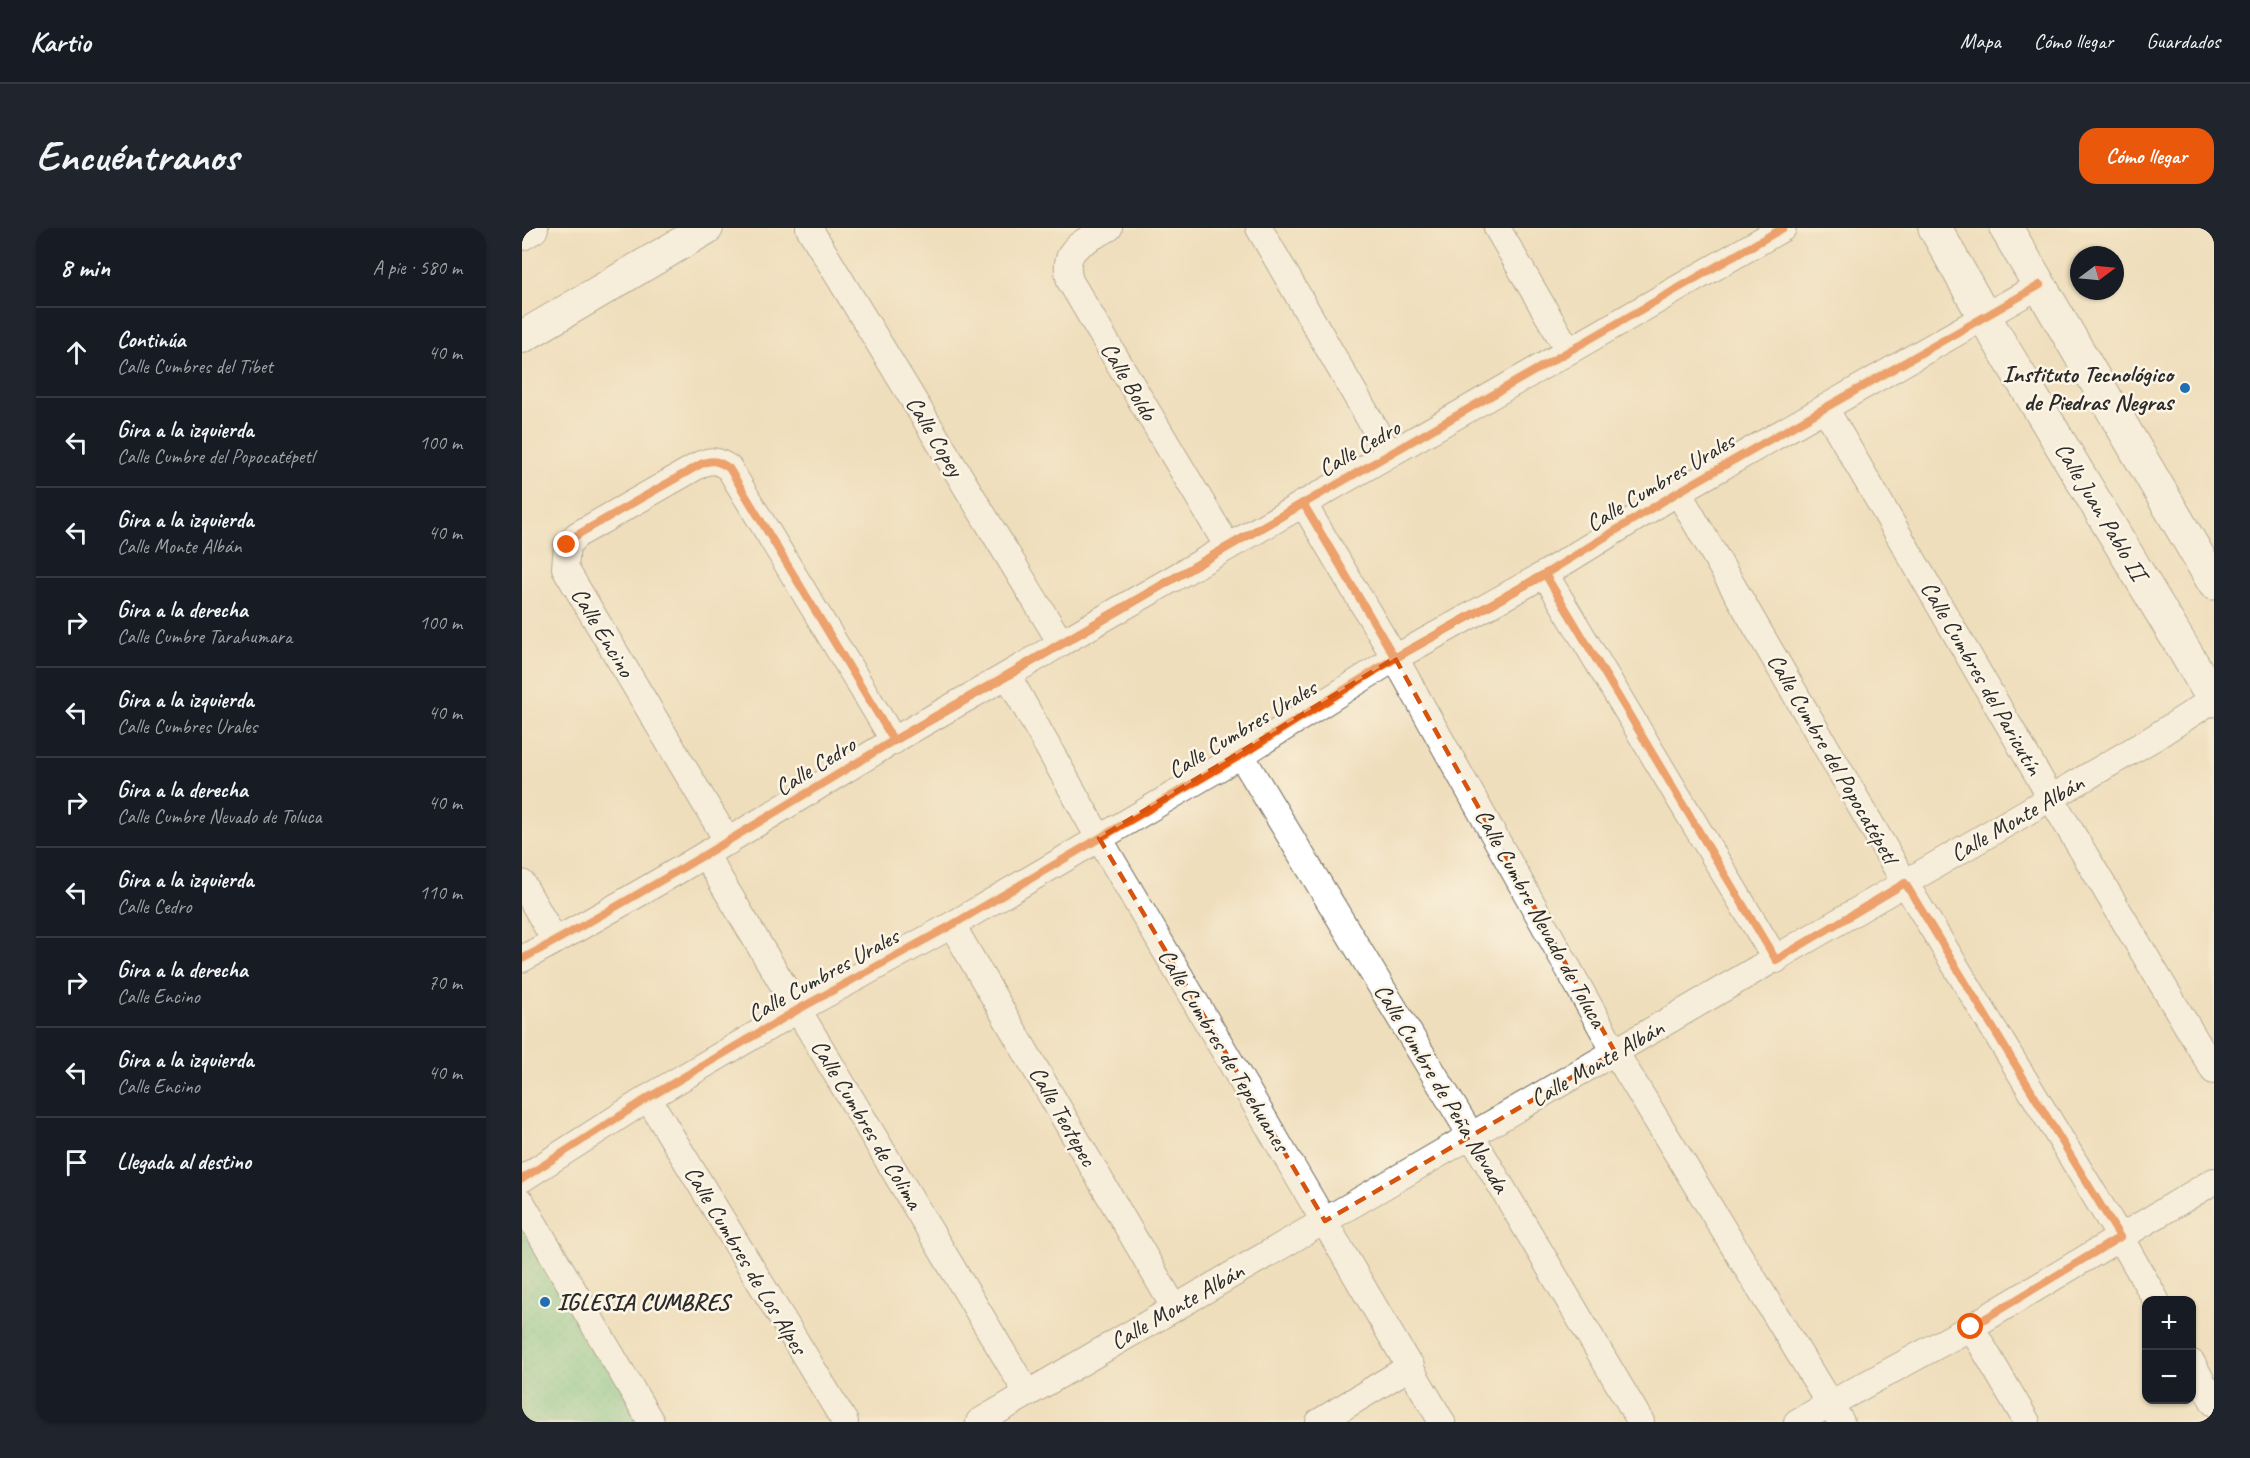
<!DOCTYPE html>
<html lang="es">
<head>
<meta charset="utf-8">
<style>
	:root { --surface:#171b24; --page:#20242c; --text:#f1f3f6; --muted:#9ea1a6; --line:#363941; --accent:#ea580c }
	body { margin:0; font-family:Caveat,sans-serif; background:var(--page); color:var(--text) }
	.controls { position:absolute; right:18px; bottom:18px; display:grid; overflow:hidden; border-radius:12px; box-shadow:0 2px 4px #0004 }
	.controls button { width:54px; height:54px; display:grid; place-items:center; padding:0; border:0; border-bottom:2px solid var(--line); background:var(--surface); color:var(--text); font:30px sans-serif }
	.compass { position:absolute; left:1548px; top:18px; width:54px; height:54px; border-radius:50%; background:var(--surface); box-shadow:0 2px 4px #0004; rotate:74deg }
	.stop { position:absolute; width:18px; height:18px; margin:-14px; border:4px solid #ea580c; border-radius:50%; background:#fff }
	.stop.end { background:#ea580c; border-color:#fff; box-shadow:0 2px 6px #0008 }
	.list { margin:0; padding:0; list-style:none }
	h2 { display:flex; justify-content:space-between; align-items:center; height:78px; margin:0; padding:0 24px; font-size:26px }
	h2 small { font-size:20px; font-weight:400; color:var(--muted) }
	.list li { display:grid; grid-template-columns:39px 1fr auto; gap:18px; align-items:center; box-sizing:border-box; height:90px; padding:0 24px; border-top:2px solid var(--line) }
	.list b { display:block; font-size:22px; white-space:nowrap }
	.list p { margin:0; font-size:20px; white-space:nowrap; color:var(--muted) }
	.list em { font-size:20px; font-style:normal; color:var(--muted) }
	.icon { flex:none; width:33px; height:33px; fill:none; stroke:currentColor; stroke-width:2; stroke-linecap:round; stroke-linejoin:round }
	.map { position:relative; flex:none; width:1692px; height:1194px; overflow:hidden; border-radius:18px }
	header { display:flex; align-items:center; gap:36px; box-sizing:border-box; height:84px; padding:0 30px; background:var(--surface); border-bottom:2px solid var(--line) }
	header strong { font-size:28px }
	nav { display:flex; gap:33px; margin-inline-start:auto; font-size:21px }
	.intro { display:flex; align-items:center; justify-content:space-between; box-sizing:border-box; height:144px; padding:0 36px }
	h1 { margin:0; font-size:42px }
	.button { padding:15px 27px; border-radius:18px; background:var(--accent); color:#fff; font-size:21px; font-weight:700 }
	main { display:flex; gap:36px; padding:0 36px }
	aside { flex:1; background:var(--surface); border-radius:18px; box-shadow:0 2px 4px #0004 }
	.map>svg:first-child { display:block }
	.grass { fill:url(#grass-dots); stroke:#4c7a5d; stroke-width:1.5 }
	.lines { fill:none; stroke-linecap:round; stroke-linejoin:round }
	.minor-casing { stroke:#706a5e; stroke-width:28 }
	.tertiary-casing { stroke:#706a5e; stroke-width:34 }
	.secondary-casing { stroke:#706a5e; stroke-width:35 }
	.minor { stroke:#fff; stroke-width:26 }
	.tertiary { stroke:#fff; stroke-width:32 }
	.secondary { stroke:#fff; stroke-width:33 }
	.cycleway-casing { stroke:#fcf5e5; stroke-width:11 }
	.cycleway { stroke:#e8590c; stroke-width:8 }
	.route { stroke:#ea580c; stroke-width:8 }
	.marked { fill:none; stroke:#d5540f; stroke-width:4.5; stroke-dasharray:12 8; stroke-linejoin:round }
	.poi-dot { fill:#1f6fb2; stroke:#fcf5e5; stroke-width:2 }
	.labels { text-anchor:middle; stroke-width:5; stroke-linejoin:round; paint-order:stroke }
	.poi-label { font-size:24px; font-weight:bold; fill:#2b2b2b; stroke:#fcf5e5; text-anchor:end }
	.street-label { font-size:24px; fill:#2b2b2b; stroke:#fcf5e5 }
</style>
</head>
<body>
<header>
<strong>Kartio</strong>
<nav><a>Mapa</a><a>Cómo llegar</a><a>Guardados</a></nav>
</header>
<div class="intro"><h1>Encuéntranos</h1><a class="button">Cómo llegar</a></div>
<main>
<aside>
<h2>8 min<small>A pie · 580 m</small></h2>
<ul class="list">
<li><svg class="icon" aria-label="ahead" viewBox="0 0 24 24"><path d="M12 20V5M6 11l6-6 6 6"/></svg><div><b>Continúa</b><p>Calle Cumbres del Tíbet</p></div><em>40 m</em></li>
<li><svg class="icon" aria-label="left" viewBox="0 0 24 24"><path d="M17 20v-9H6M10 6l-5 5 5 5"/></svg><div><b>Gira a la izquierda</b><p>Calle Cumbre del Popocatépetl</p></div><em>100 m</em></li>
<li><svg class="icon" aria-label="left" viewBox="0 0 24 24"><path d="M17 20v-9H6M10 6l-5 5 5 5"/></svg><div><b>Gira a la izquierda</b><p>Calle Monte Albán</p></div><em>40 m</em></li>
<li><svg class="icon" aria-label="right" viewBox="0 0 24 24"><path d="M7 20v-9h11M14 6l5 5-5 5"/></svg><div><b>Gira a la derecha</b><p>Calle Cumbre Tarahumara</p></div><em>100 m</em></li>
<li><svg class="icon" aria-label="left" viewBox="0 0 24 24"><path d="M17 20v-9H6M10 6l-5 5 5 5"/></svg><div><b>Gira a la izquierda</b><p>Calle Cumbres Urales</p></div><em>40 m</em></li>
<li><svg class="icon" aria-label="right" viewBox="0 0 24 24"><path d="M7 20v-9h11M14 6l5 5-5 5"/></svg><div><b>Gira a la derecha</b><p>Calle Cumbre Nevado de Toluca</p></div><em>40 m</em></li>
<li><svg class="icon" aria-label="left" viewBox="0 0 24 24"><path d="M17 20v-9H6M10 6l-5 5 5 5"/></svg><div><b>Gira a la izquierda</b><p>Calle Cedro</p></div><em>110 m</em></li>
<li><svg class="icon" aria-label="right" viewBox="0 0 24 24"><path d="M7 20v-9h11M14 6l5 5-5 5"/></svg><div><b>Gira a la derecha</b><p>Calle Encino</p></div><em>70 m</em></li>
<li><svg class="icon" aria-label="left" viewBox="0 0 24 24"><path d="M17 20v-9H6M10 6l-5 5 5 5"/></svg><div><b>Gira a la izquierda</b><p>Calle Encino</p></div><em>40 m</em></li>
<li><svg class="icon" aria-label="arrive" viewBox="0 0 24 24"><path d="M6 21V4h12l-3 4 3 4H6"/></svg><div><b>Llegada al destino</b></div></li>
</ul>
</aside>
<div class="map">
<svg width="1692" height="1194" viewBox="0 0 1692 1194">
	<defs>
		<pattern id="grass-dots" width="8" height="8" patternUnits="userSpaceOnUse" patternTransform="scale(1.5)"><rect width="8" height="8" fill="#6ec88f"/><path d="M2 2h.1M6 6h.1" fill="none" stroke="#5ba375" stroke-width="1.8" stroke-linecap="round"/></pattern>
	</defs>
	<rect width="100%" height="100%" fill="#fcf5e5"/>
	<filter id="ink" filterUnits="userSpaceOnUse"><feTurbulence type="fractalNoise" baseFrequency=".0167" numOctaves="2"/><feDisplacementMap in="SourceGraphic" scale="12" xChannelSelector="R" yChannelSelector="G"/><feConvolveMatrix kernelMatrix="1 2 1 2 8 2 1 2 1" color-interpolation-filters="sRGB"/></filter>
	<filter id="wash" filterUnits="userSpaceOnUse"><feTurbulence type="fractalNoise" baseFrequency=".008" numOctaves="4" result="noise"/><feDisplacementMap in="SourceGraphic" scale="24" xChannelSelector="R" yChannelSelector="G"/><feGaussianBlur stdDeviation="1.35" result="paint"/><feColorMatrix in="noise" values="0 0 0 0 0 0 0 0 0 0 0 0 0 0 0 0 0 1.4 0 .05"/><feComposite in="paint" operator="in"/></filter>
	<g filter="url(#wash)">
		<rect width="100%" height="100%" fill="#efdebc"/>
		<path class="grass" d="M0 995 122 1194H0Z"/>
	</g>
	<g filter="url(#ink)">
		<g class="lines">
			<defs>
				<g id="minor">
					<path d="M287 0 539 415"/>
					<path d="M587 0C563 14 538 19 548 53L706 319"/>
					<path d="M737 0 867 225"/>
					<path d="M975 0 1046 122"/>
					<path d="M1303 180 1529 570 1692 843"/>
					<path d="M1156 264 1383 655 1598 1009 1634 1072"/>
					<path d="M781 275 873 430 1093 824 1319 1194"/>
					<path d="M1023 346 1254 732"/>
					<path d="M486 448 577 610 920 1194"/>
					<path d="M719 527 950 909 1119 1194"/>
					<path d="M206 614 43 340 45 317 55 307 179 236C191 231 196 233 207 240L372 513"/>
					<path d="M184 628 505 1165"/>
					<path d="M0 655 33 713"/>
					<path d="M430 697 652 1079"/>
					<path d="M0 731C126 663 247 588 369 514 426 480 483 450 539 415L1261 0"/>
					<path d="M126 870 323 1194"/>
					<path d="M0 951 126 870 277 781 430 697 719 527 873 430 1023 346 1156 264 1518 57"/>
					<path d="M0 975 129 1194"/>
					<path d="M1449 1099 1505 1194"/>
					<path d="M1670 1135 1692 1175"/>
					<path d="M457 1194 1630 511 1692 471"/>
					<path d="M797 1194 889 1138"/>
					<path d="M1275 1194 1449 1099 1692 953"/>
				</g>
				<g id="tertiary">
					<path d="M0 6 10 0"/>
					<path d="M0 109 185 0"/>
				</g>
				<g id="secondary">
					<path d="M1413 0 1463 90 1692 472"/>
					<path d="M1484 0 1692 355"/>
				</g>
			</defs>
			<use href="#minor" class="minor-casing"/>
			<use href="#tertiary" class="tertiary-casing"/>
			<use href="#secondary" class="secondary-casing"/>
			<use href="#minor" class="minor"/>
			<use href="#tertiary" class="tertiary"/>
			<use href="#secondary" class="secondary"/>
			<defs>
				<g id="cycleway">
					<path d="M0 731C126 663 247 588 369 514 426 480 483 450 539 415L1261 0"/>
					<path d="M0 951 126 870 277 781 430 697 719 527 873 430 1023 346 1156 264 1518 57"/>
				</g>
			</defs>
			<use href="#cycleway" class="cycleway-casing"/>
			<use href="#cycleway" class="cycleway"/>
		</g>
	</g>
	<g class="lines" filter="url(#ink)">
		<path class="route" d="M45 317 55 307 179 236C191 231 196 233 207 240L372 513C509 436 645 354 781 275L873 430 1023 346 1254 732 1383 655 1598 1009 1449 1099"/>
	</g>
	<path d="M0 0H1692V1194H0ZM873 430 1093 824 803 993 577 610Z" fill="#efdebc" fill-opacity=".55" fill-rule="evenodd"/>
	<path class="marked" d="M873 430 1093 824 803 993 577 610Z"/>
	<g class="poi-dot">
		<circle cx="1663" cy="160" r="6"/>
		<circle cx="23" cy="1074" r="6"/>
	</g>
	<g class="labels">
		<g class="poi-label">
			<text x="1651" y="154">Instituto Tecnológico<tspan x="1651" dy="28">de Piedras Negras</tspan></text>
			<text x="35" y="1082" text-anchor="start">IGLESIA CUMBRES</text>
		</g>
		<g class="street-label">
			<text transform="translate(607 153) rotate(59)" y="8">Calle Boldo</text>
			<text transform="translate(413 208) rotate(59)" y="8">Calle Copey</text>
			<text transform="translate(837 220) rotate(-30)" y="8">Calle Cedro</text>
			<text transform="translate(1138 254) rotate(-31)" y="8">Calle Cumbres Urales</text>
			<text transform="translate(1579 283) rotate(59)" y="8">Calle Juan Pablo II</text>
			<text transform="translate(81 404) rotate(59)" y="8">Calle Encino</text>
			<text transform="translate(1460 450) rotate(60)" y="8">Calle Cumbres del Paricutín</text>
			<text transform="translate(720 501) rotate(-31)" y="8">Calle Cumbres Urales</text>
			<text transform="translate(1311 530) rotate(60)" y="8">Calle Cumbre del Popocatépetl</text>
			<text transform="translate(293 538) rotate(-32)" y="8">Calle Cedro</text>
			<text transform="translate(1495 590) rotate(-30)" y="8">Calle Monte Albán</text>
			<text transform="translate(1019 690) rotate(61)" y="8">Calle Cumbre Nevado de Toluca</text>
			<text transform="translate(301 747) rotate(-29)" y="8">Calle Cumbres Urales</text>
			<text transform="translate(702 822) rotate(59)" y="8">Calle Cumbres de Tepehuanes</text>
			<text transform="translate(1075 835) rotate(-30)" y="8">Calle Monte Albán</text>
			<text transform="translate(920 860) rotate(59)" y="8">Calle Cumbre de Peña Nevada</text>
			<text transform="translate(541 888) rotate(60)" y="8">Calle Teotepec</text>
			<text transform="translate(345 896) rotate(59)" y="8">Calle Cumbres de Colima</text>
			<text transform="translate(224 1032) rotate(59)" y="8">Calle Cumbres de Los Alpes</text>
			<text transform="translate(655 1078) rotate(-30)" y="8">Calle Monte Albán</text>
		</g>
	</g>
</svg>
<div class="controls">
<button>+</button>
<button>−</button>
</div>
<svg class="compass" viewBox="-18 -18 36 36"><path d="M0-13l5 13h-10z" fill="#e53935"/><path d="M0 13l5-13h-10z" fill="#9ea1a6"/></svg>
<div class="stop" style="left:1449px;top:1099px"></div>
<div class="stop end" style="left:45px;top:317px"></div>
</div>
</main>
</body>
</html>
